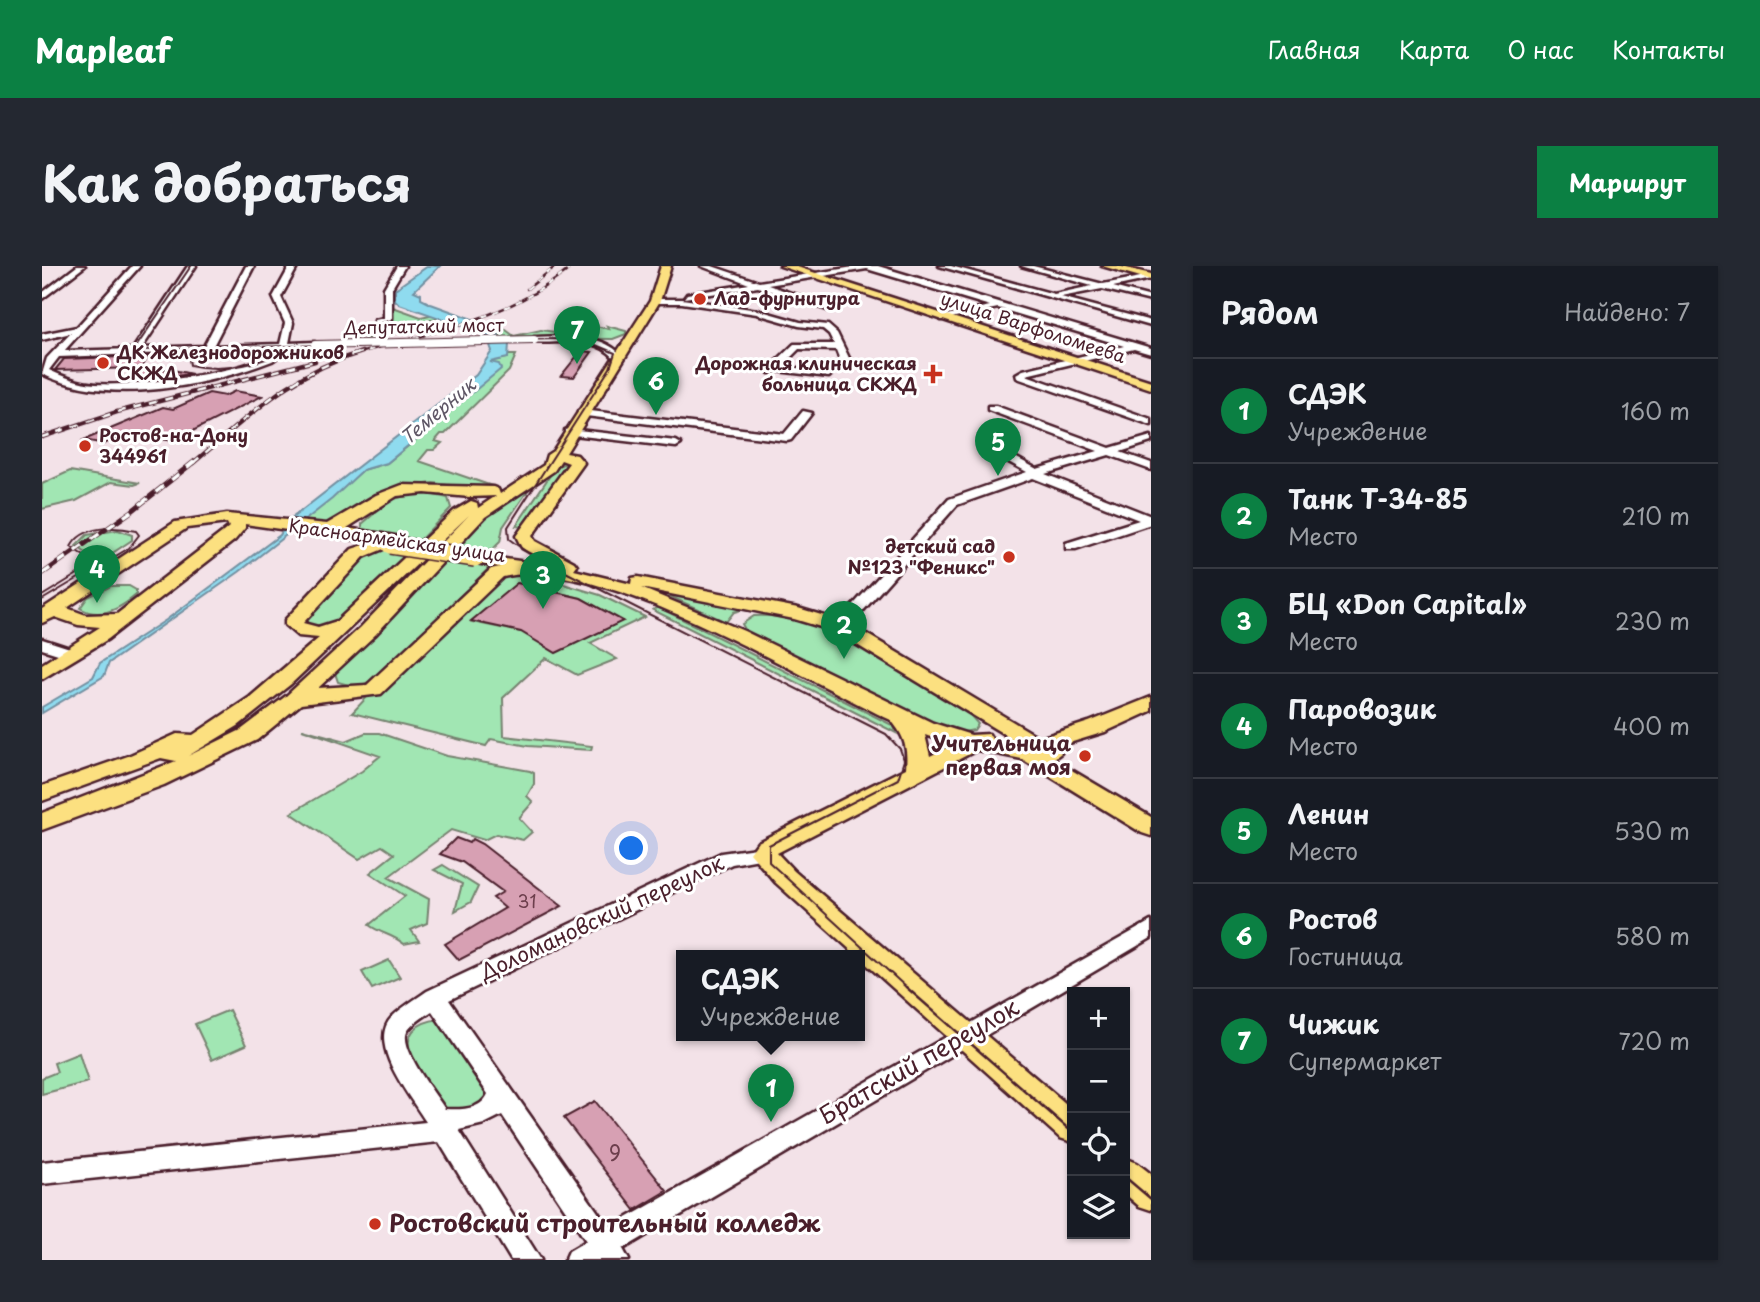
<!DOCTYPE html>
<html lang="ru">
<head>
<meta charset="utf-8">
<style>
	:root { --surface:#171b24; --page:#242831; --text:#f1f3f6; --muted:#9ea1a6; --line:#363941; --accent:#0b8043 }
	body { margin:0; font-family:"Playpen Sans",sans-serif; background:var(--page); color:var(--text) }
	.controls { position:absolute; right:21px; bottom:21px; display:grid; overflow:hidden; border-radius:0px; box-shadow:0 2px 5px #0004 }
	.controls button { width:63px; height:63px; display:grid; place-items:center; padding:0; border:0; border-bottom:2px solid var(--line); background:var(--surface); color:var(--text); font:35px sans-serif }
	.you { position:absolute; left:590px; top:583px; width:24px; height:24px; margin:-18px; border:5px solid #fff; border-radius:50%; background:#1a73e8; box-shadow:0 0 0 10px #1a73e833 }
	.badge { display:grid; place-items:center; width:46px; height:46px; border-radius:50%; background:var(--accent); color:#fff; font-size:23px; font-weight:700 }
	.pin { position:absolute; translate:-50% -58px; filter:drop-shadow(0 2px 4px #0008) }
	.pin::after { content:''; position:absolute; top:37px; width:24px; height:21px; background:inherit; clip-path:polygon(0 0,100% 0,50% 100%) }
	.popup { position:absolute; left:634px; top:684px; width:189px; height:91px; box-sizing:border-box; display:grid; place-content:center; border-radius:0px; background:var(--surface); filter:drop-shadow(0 2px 5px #0005); font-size:23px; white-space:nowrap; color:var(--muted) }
	.popup b { font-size:26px; color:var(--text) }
	.popup::after { content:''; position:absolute; left:50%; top:100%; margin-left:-14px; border:14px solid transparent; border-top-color:var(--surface) }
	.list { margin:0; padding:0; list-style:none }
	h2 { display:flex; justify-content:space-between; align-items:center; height:91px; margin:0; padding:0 28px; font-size:30px }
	h2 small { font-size:23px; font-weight:400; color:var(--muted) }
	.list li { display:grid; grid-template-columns:46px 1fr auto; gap:21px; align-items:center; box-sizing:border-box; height:105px; padding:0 28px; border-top:2px solid var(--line) }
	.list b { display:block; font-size:26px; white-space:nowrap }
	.list p { margin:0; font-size:23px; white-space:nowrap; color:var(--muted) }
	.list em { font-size:23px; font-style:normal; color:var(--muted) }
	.icon { flex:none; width:38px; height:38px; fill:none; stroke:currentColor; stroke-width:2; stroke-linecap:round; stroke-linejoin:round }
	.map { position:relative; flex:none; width:1109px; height:994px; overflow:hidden; border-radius:0px }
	header { display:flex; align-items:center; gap:42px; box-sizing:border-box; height:98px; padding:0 35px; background:var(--accent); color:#fff }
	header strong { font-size:33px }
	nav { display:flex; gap:38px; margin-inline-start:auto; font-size:24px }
	.intro { display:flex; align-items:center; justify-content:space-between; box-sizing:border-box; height:168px; padding:0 42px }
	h1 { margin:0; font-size:49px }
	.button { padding:18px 32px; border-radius:0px; background:var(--accent); color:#fff; font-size:24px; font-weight:700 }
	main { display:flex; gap:42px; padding:0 42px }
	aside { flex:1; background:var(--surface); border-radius:0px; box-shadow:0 2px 5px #0004 }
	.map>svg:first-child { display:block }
	.green { fill:#a1e6b3; stroke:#76826f; stroke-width:2; fill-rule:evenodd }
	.water { fill:#8fdbef; stroke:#7390a1; stroke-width:2 }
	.building { fill:#d7a0b3; stroke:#4a1f2b; stroke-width:2 }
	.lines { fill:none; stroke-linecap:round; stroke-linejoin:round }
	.minor-casing { stroke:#4a1f2b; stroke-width:5 }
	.major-casing { stroke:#4a1f2b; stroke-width:5 }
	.minor { fill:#fff; fill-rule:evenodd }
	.major { fill:#fce080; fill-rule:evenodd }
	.tram-far1 { stroke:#4a1f2b; stroke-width:2 }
	.tram { stroke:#4a1f2b; stroke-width:2.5 }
	.rail-far2-casing { stroke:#4a1f2b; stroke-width:2.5 }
	.rail-far1-casing { stroke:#4a1f2b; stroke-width:4.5 }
	.rail-casing { stroke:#4a1f2b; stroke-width:5 }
	.rail-far2 { stroke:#fff; stroke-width:2; stroke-dasharray:6; stroke-linecap:butt }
	.rail-far1 { stroke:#fff; stroke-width:2.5; stroke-dasharray:8; stroke-linecap:butt }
	.rail { stroke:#fff; stroke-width:3.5; stroke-dasharray:10; stroke-linecap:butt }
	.minor-bridge-casing { stroke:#4a1f2b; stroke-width:10; stroke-linecap:butt }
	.major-bridge-casing { stroke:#4a1f2b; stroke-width:20; stroke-linecap:butt }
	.minor-bridge { stroke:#fff; stroke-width:8 }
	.major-bridge { stroke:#fce080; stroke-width:17 }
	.poi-dot { fill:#c8321e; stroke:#fff; stroke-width:2.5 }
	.labels { text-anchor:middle; stroke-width:6; stroke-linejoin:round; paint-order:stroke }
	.far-poi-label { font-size:18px; font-weight:bold; fill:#4a1f2b; stroke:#fff; text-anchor:start }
	.far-street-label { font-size:18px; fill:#4a1f2b; stroke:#fff }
	.number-label { font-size:18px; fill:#6d3f4d }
	.far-water-label { font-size:19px; font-style:italic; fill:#5f5766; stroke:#fff }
	.poi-label { font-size:21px; font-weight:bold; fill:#4a1f2b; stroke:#fff; text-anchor:end }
	.street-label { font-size:21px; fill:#4a1f2b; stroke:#fff }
	.near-number-label { font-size:21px; fill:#6d3f4d }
	.near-street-label { font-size:24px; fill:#4a1f2b; stroke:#fff }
	.near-poi-label { font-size:24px; font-weight:bold; fill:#4a1f2b; stroke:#fff; text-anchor:start }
</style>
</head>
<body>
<header>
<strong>Mapleaf</strong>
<nav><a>Главная</a><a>Карта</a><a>О нас</a><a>Контакты</a></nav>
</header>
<div class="intro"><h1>Как добраться</h1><a class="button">Маршрут</a></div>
<main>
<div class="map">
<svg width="1109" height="994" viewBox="0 0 1109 994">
	<rect width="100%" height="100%" fill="#f3e2e8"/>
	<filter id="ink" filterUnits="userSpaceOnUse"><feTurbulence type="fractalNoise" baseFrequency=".0143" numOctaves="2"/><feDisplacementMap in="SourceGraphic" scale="14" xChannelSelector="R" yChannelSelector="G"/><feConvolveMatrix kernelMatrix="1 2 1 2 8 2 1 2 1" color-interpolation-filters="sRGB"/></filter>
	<g filter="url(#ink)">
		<g class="green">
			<path d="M348 40 379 51 392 48 399 51 321 74 337 61 336 56 343 54Z"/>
			<path d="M544 58 567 63 565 60 584 65V68L571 73 459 72 455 62 460 61 472 70 499 64 520 67 538 65 532 62 544 61 541 59Z"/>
			<path d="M466 89H474L467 105 403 168H399L393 175 400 177 392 184H386L377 195 456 222 442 223 391 217 360 221 290 258 259 257 321 204 345 197 376 172 448 95 466 92Z"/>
			<path d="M520 198 527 199 480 261 474 260 509 208Z"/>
			<path d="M28 205 98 217 92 219 69 216 34 235 0 243V218Z"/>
			<path d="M489 220 461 261 458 276 452 282 444 285 415 281 442 248Z"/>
			<path d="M378 226 406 232 409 242 378 274 320 263V258L348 234Z"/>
			<path d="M76 264 90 269V274L54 298 53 293 34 280 45 269Z"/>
			<path d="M342 283 366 286 291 357 271 364 258 356 328 287Z"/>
			<path d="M406 292 442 297 446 303 332 414 314 421 296 416 293 407Z"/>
			<path d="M485 307 558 329 603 351 548 377 575 393 535 409 504 392 461 432 462 470 550 480 549 484 486 480 449 473 444 480 310 447 325 431 348 420 460 309ZM475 317 539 332 580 355 479 366 430 356Z"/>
			<path d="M69 320H87L94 324V329C79 342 58 354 38 342L46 331Z"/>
			<path d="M623 328 703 343 692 346 684 356Z"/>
			<path d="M616 341 850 459 854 467 611 344Z"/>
			<path d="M712 350C787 346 867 411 928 449L936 458 932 464 916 467 905 465 705 367 700 358Z"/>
			<path d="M260 463 304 475 323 467H337L405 490 488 505 492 507V518L485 530 491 536 477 552 490 566 481 574 454 568 442 574 409 564 346 611 387 633 385 657 369 664 377 675 362 678C350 668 339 668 327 659L363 630 328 607 352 588 340 580 317 593 249 547 320 505 338 490Z"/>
			<path d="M401 599 436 621 429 636 413 645 420 618 392 604Z"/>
			<path d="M347 694 358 711 330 723 320 706Z"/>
			<path d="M187 744 204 779 170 794 153 758Z"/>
			<path d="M398 753 455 829 409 853 369 792C361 767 374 756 398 753Z"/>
			<path d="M37 787 46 816 0 828V812L15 806 12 797Z"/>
		</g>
		<path class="water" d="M386 0H398L372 25 379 28V33L389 38 455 62 457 71 467 78 466 92 448 96 457 98 459 103 345 197 321 204 290 233 197 306 67 397 62 410 0 447V441L51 411 58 397 124 354 238 269 246 255 434 109 450 85 444 68 357 38 353 34V23Z"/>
		<g class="building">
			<path d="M539 85 550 86 532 111 519 110Z"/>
			<path d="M107 90 99 102 13 104 22 93Z"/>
			<path d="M126 103 150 108 91 115 99 104Z"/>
			<path d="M193 125 220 130 131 175 86 167 62 178 42 174 121 141 131 143 167 127 183 130Z"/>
			<path d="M475 317 539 332 581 355 514 387 479 366 429 355Z"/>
			<path d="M414 572 427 577 430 573 440 578 520 640 417 694 403 678 463 642 451 632 461 626 420 596 398 588Z"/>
			<path d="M553 835 625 925 593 944 522 852Z"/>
		</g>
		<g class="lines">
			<defs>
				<g id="minor">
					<path d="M35 0H43L0 33V27Z"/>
					<path d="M90 0H98L22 85 91 83 146 0H154L100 82 162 80 204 0H212L171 80 238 78 243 57 231 31 248 0H256L239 31 251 57 247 77 273 76 277 79C268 85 257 80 246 83 240 84 236 92 230 95 163 121 66 140 0 108L5 92 29 67 0 74V68L35 61ZM235 83C210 107 90 121 54 118 37 117 22 111 7 104L17 91Z"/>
					<path d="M355 0H363L350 22V53L333 58V54L342 52V22Z"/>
					<path d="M659 0H670L717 16 818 0H836L1109 82V88L1092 83 984 109 1109 153V159L975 112 974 108 981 104 1082 80 956 42 899 54V50L948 40 825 3 726 19 788 40 785 44 716 21 642 32 645 28 707 18Z"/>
					<path d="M897 0H909L1012 28 1050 20 979 0H991L1061 18 1109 9V13L1071 21 1109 31V35L1060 23 1019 31 1109 55V60Z"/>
					<path d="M613 33H640L716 44 758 56 786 59 795 67 808 94 800 104 795 101 798 94 794 84 757 83 740 100 784 106 789 109 787 111 735 105 727 107 729 100 752 78H792L787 68 781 63 757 60 715 48 640 37H610Z"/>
					<path d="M492 71C521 70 561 66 581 91L573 93C553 68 516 79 489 76Z"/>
					<path d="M946 140H954L1068 182 1109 170V176L1078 186 1109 197V204L1067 189 1003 208 1109 250V258L1034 283H1024V277L1097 254 991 212 915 239 804 364H794V358L907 233 985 206 941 182V178H949L995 203 1056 185 946 144Z"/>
					<path d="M540 144 742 168 761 145 770 147 749 174 745 175 536 149V145Z"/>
					<path d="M527 163 634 175 639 178 634 181 523 168V164Z"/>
					<path d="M0 373 37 385 40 388 32 393 0 383Z"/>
					<path d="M721 581 728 583 731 587 728 591 690 598 407 734 567 962 1109 655V672L581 983 587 994H523L527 985 544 975 460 849 442 858 417 864 499 994H469L397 876 0 918V896L384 856C369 831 324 778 350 751 360 741 374 733 385 725L679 587ZM390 745 446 828C439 844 419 844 403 843 393 828 357 782 365 766 369 758 383 750 390 745Z"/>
				</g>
				<g id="major">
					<path d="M619 0H629L618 35 524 187 535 189 542 197 490 270 493 275 532 296 535 300 532 304 589 318 590 312 596 311 756 342 806 357 998 472 1047 456 1109 431V445L1063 466 1014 481 1019 487 1011 493 1109 551V570L1100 567 980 493 935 484 735 587 752 605 1030 843V876L1018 872 734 617 708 587 716 576 864 502C866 481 862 470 849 454 758 412 557 287 461 311L339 428 259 438 215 474 122 519 0 564V547L134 495 119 492 0 535V520L86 490 135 468 151 469 208 431 277 372 256 370 243 359V354L310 283 331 276 203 258V262L193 274 66 373 0 413V398L58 361 36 359 13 351 0 357V343L133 256 185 248 285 258 334 229 360 219 451 221 456 223 458 228 502 199 505 189 511 185 608 35ZM519 194 527 197 474 270 480 282 513 300 427 288 424 292 427 296 458 301 449 303 325 419 276 422 333 369 443 251 512 205ZM383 227 428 231 454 230 436 242 435 237 429 235 412 245 295 355 276 361 261 357 322 291 361 275 353 270 305 262 355 230ZM427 249 319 361 244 430 199 464 146 490 196 460 249 418ZM185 257 187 261 181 266 75 348 44 349 25 342 145 262ZM599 322 752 353 792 365 980 479 950 473 947 468 929 469 891 457 702 365ZM883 469 911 479 888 490Z"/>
					<path d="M738 0H752L1109 115V123Z"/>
					<path d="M1060 0H1076L1109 8V14Z"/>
					<path d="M1083 892 1095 897 1109 908V944L1097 940 1083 928Z"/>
				</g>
			</defs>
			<use href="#minor" class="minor-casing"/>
			<use href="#major" class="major-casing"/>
			<use href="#minor" class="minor"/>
			<use href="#major" class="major"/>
			<g class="tram-far1">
				<path d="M149 0 94 81 97 84 517 73 549 77 573 87 568 102 466 261 467 273 486 287 844 468 858 483 862 494 856 513 727 579V596L866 723"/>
				<path d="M135 85 146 88 148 99C185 108 219 96 253 82"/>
				<path d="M0 330 47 301 45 292 29 281C40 259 73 260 94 265L97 269 87 282 0 334"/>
			</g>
			<g class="tram">
				<path d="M864 721 1030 866"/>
				<path d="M1083 911 1109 933"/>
			</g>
			<defs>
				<g id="rail-far2">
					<path d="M485 23 514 0"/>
					<path d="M314 88C390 66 470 52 531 0"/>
				</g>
				<g id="rail-far1">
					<path d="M0 171 75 146 273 95"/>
					<path d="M151 197C208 150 247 107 320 86"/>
				</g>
				<path id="rail" d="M0 308 90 245 153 195"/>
			</defs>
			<use href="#rail-far2" class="rail-far2-casing"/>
			<use href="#rail-far1" class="rail-far1-casing"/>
			<use href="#rail" class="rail-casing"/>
			<use href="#rail-far2" class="rail-far2"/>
			<use href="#rail-far1" class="rail-far1"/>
			<use href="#rail" class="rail"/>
			<defs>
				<path id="minor-bridge" d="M273 79 492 74"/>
				<path id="major-bridge" d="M348 279 433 292"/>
			</defs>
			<use href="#minor-bridge" class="minor-bridge-casing"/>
			<use href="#major-bridge" class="major-bridge-casing"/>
			<use href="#minor-bridge" class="minor-bridge"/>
			<use href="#major-bridge" class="major-bridge"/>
		</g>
	</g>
	<g class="poi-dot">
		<circle cx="658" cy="33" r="7"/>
		<circle cx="61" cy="97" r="7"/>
		<path d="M887.5 97.5h7v7h7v7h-7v7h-7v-7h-7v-7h7z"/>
		<circle cx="43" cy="180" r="7"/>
		<circle cx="967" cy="291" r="7"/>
		<circle cx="1043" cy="490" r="7"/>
		<circle cx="333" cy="958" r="7"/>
	</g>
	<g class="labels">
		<g class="far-poi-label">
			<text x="672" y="39">Лад-фурнитура</text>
			<text x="75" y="93">ДК Железнодорожников<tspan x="75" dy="21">СКЖД</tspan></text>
			<text x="875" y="104" text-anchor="end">Дорожная клиническая<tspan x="875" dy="21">больница СКЖД</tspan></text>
			<text x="57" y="176">Ростов-на-Дону<tspan x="57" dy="21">344961</tspan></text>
			<text x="953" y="287" text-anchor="end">детский сад<tspan x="953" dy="21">№123 "Феникс"</tspan></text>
		</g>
		<g class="far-street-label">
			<text transform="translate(382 61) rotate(-1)" y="6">Депутатский мост</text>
			<text transform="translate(991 62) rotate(18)" y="6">улица Варфоломеева</text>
			<text transform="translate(355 275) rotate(8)" y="6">Красноармейская улица</text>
		</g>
		<g class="number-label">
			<text x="485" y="642">31</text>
		</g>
		<g class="far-water-label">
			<text transform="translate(396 145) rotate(-40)" y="7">Темерник</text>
		</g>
		<g class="poi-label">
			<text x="1029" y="485">Учительница<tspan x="1029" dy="24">первая моя</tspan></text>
		</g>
		<g class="street-label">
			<text transform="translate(560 652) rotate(-25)" y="7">Доломановский переулок</text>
		</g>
		<g class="near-number-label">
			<text x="573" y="895">9</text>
		</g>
		<g class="near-street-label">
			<text transform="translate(877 796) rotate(-30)" y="8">Братский переулок</text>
		</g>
		<g class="near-poi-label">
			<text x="347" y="966">Ростовский строительный колледж</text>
		</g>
	</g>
</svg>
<div class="controls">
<button>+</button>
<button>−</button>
<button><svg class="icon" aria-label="locate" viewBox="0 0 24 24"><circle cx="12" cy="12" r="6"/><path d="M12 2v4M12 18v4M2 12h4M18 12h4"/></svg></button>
<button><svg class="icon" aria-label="layers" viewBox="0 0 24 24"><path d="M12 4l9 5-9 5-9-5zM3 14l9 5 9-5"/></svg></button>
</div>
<div class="you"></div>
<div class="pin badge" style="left:729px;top:856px">1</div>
<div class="popup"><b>СДЭК</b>Учреждение</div>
<div class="pin badge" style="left:802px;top:393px">2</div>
<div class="pin badge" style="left:501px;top:343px">3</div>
<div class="pin badge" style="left:55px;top:337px">4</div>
<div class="pin badge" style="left:956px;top:210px">5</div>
<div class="pin badge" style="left:614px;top:149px">6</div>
<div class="pin badge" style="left:535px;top:98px">7</div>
</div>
<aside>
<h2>Рядом<small>Найдено: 7</small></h2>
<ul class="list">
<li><span class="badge">1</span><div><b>СДЭК</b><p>Учреждение</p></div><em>160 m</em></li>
<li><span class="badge">2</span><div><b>Танк Т-34-85</b><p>Место</p></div><em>210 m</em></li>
<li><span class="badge">3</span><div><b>БЦ «Don Capital»</b><p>Место</p></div><em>230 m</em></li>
<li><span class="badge">4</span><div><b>Паровозик</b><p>Место</p></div><em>400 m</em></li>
<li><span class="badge">5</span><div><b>Ленин</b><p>Место</p></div><em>530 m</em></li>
<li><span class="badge">6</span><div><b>Ростов</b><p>Гостиница</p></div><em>580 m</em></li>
<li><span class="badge">7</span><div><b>Чижик</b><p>Супермаркет</p></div><em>720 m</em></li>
</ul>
</aside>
</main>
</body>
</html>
